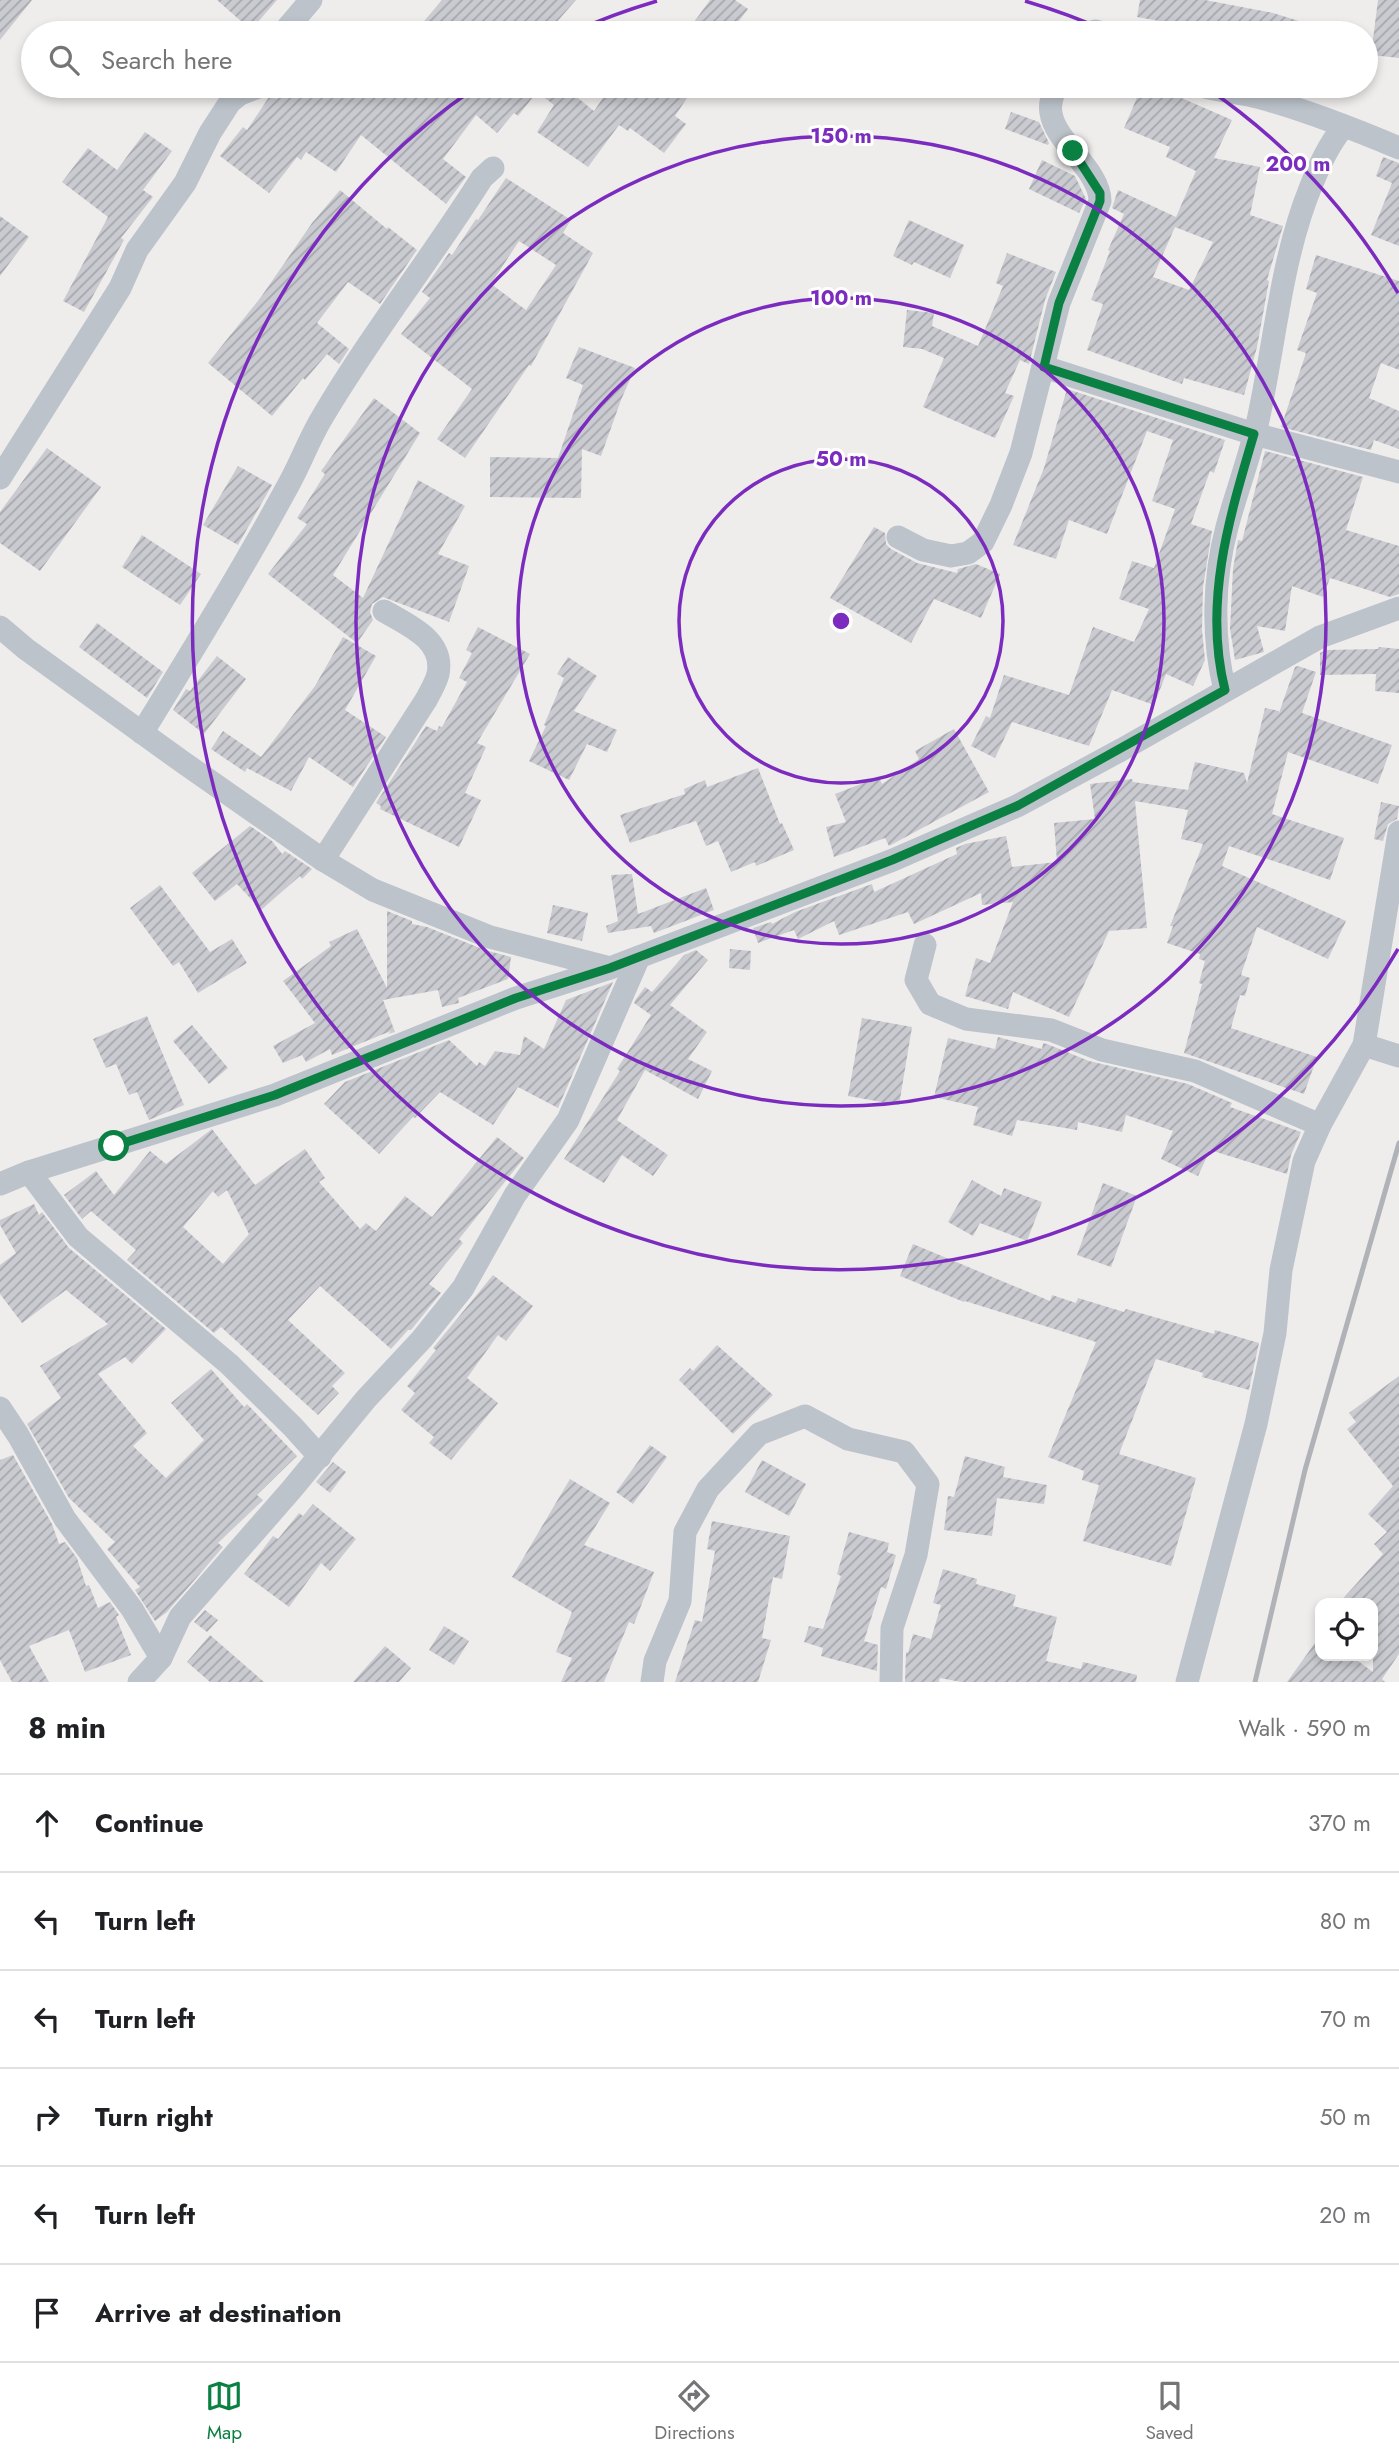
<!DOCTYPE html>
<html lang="en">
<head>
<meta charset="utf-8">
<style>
	:root { --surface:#fff; --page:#f2f2f2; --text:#202124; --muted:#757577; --line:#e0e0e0; --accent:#0b8043 }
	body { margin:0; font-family:Jost,sans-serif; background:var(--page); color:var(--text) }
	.controls { position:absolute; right:21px; bottom:21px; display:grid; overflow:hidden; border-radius:14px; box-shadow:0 4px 10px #0003 }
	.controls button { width:63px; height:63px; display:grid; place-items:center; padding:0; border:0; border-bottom:2px solid var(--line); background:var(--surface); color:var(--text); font:35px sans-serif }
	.stop { position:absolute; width:21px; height:21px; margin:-16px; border:5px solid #0b8043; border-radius:50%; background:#fff }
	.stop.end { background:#0b8043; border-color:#fff; box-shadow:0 2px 7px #0008 }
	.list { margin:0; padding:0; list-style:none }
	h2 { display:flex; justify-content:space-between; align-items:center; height:91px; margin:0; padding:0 28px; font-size:30px }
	h2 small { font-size:23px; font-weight:400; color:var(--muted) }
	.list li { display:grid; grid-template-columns:46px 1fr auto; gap:21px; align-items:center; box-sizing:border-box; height:98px; padding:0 28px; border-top:2px solid var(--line) }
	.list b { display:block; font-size:26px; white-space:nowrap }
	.list em { font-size:23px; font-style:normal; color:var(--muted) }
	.icon { flex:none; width:38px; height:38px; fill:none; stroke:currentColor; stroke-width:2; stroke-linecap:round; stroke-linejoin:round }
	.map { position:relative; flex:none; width:1399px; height:1682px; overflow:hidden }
	.search { position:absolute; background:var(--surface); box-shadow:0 4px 10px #0003; left:21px; right:21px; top:21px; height:77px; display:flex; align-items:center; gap:18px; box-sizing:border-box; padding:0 24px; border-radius:38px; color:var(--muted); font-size:26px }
	.sheet { height:679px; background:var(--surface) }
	nav { display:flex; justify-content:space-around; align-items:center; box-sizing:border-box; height:98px; border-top:2px solid var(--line); background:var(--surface); font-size:19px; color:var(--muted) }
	nav a { display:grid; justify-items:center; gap:4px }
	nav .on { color:var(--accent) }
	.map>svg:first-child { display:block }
	.building { fill:url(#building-hatch); fill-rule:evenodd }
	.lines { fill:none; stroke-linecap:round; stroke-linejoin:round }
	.minor { stroke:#bcc3ca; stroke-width:23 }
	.rail { stroke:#afb2b6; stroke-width:5 }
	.route { stroke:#0b8043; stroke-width:9 }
	.ring { fill:none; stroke:#7b2cbf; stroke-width:3.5 }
	.centre { fill:#7b2cbf; stroke:#fff; stroke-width:3.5 }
	.ring-label { font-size:21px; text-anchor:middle; font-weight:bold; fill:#7b2cbf; stroke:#fff; stroke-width:6; stroke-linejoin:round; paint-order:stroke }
</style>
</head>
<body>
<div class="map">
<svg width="1399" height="1682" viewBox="0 0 1399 1682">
	<defs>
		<pattern id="building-hatch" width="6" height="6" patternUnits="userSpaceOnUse" patternTransform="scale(1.75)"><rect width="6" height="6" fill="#cacbd0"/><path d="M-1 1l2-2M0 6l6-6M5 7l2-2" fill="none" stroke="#a6a7ac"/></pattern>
	</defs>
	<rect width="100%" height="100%" fill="#efecec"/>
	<g class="building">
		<path d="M0 0H32L0 40Z"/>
		<path d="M217 0H277L251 30Z"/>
		<path d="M442 0H576L555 24 568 33H414Z"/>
		<path d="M710 0H735L748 9 730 33H686Z"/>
		<path d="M1140 0H1205L1273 13 1325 29 1324 33H1204V29L1137 17Z"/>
		<path d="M1378 0H1399V58L1371 55Z"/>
		<path d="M286 86H563L594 111 611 86H695L675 116 686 124 664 153 630 128 628 131 619 125 588 167 537 132 554 105 537 92 518 116 514 113 497 133 476 115 443 159 466 177 446 204 361 135 336 172 306 152 301 160 297 157 269 193 220 156 243 127 247 130 269 97 271 95 277 99Z"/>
		<path d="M1142 86H1154L1232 120 1214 158 1260 167 1250 215 1283 226 1267 280 1269 281 1257 347 1244 395 1184 378 1182 384 1087 350 1103 304 1091 300 1110 251 1108 250 1124 214 1112 208 1118 190 1176 217 1196 171 1166 157 1170 147 1124 128ZM1175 227 1213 242 1189 290 1153 277Z"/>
		<path d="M1011 112 1039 122 1049 143 1048 145 1005 129Z"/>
		<path d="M145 132 172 151 143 190 153 197 121 238 124 240 84 312 63 301 108 217 62 182 88 148 117 170Z"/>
		<path d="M1383 157 1399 163V246L1371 235 1392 183 1376 176Z"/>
		<path d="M1042 160 1075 176 1086 199 1079 213 1029 189Z"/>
		<path d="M506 178 571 220 563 233 593 253 531 366 529 365 465 458 437 439 472 389 401 334 430 298 422 292 449 253 452 255 476 219 478 220ZM519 241 556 265 526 310 491 284Z"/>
		<path d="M340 190 387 229 388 227 417 250 380 304 348 282 317 323 349 349 339 364 327 354 305 380 303 378 272 416 208 363 261 297 312 223Z"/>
		<path d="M0 216 29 237 0 276Z"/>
		<path d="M909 220 964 245 950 278 914 262 912 265 893 256Z"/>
		<path d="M1007 253 1056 272 1045 300 1029 364 1020 360 1005 393 1014 396 995 438 923 407 944 358 922 349 903 347 907 310 934 313 932 326 978 346 1003 286 996 283Z"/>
		<path d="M1316 255 1399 281V370L1381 363 1369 398 1399 411V449L1374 440 1371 450 1281 427 1306 353 1297 350 1317 293 1306 289Z"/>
		<path d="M579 347 635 368 621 400 601 456 582 449 581 498 490 497V457L558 458 583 385 566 378Z"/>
		<path d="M1067 389 1225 440 1214 473 1210 471 1191 524 1212 531 1203 587 1202 630 1205 660 1193 686 1166 674 1154 705 1112 690 1089 746 1012 722 995 758 971 746 986 716 990 718 1004 675 1069 695 1093 627 1134 642 1149 609 1119 599 1132 561 1154 568 1175 509 1152 501 1173 440 1147 431 1107 534 1069 520 1056 559 1013 545 1044 468Z"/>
		<path d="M374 398 420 433 333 575 363 598 418 480 465 506 438 554 469 566 449 622 383 597 372 604 370 612 373 620 357 643 268 574 307 524 297 518 325 474 321 471Z"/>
		<path d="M47 448 101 487 40 571 0 543V512Z"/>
		<path d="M1265 451 1363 477 1346 530 1399 546V594L1390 597 1330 578 1323 597 1292 586 1285 631 1257 626 1264 652 1235 660 1230 629 1233 569 1238 540 1242 541Z"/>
		<path d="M238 466 272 485 238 545 203 525Z"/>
		<path d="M874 527 885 533 886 544 891 549 917 563 957 573 958 569 976 564 1000 574 981 618 934 599 911 643 830 598Z"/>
		<path d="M142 535 201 574 180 605 122 567Z"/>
		<path d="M97 623 163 672 147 698 79 647Z"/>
		<path d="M478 627 530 654 477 743 486 747 465 793 481 800 459 847 380 809 381 806 376 803 426 726 437 731 439 726 442 727 467 682 459 678 472 653 466 650Z"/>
		<path d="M343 637 376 656 345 710 386 737 353 787 309 757 291 791 247 768 245 772 211 749 223 731 261 757 315 686Z"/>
		<path d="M1379 647 1399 649V693L1375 691 1376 674 1320 675V653L1326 650 1378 649Z"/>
		<path d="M217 656 246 679 204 734 173 710 186 689 190 691Z"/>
		<path d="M568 657 597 676 574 711 617 730 607 752 587 744 569 780 529 761 546 726 544 725 564 678 557 674Z"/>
		<path d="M1298 666 1316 672 1302 713 1392 745 1378 784 1288 752 1272 814 1344 838 1330 880 1229 846 1222 866 1346 921 1328 959 1257 927 1241 975 1250 978 1245 996 1240 995 1231 1028 1317 1057 1304 1094 1184 1053 1202 984 1199 983 1205 961 1199 959 1200 954 1167 943 1173 926H1170L1203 844 1181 839 1188 810 1135 801 1147 928 1109 931 1069 1017 1013 992 1008 1009 965 996 976 958 990 963 1013 902 982 905 981 893 914 924 908 912 839 935 834 921 798 939 794 930 758 943 753 928 771 922 772 924 795 912 872 884 874 892 957 854 956 848 965 844 1006 836 1012 867 1057 862 1054 823 1095 819 1090 784 1132 779 1133 782 1188 790 1195 762 1244 773 1247 783 1265 708 1279 711V713L1295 667Z"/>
		<path d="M954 729 989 792 889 846 885 838 834 857 826 827 846 822 835 794 879 777 882 784 919 759 915 751Z"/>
		<path d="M758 768 780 824 782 823 794 850 756 866 755 862 731 872 718 841 706 846 696 821 630 843 620 815 685 794 684 789 705 780 707 787Z"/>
		<path d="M1381 802 1399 806 1397 819 1388 824 1383 841 1374 839Z"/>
		<path d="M250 826 272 841 282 854 285 851 312 869 302 879 300 876 261 910 237 884 215 901 192 873Z"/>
		<path d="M632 874 638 914 706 888 714 910 654 933 651 926 608 933 606 926 618 921 611 875Z"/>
		<path d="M160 885 210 952 232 939 247 963 198 993 179 962 173 966 130 908Z"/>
		<path d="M553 905 588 913 582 941 547 933Z"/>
		<path d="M387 911 412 921V924L427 927 485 950 511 957 508 979 458 998 459 1003 442 1007 438 990 383 1000 395 1032 388 1034 391 1031 332 1055 330 1049 306 1062 302 1055 283 1063 273 1046 315 1023 283 981 331 946 329 942 357 929 387 988Z"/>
		<path d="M730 949 751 951 750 970 729 968Z"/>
		<path d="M696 950 708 960 670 1005 707 1032 688 1059 712 1071 698 1099 645 1070 617 1120 668 1155 653 1176 622 1155 604 1183 564 1159 620 1071 617 1069 651 1015 634 1003 636 999 645 987 652 992 684 955Z"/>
		<path d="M613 982 558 1108 518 1087 493 1125 440 1092 415 1118 413 1117 379 1154 324 1104 345 1082 449 1040 477 1066 479 1062 485 1066 495 1051 520 1055 524 1036 544 1049 566 1000Z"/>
		<path d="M147 1016 184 1105 149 1120 137 1092 129 1095 116 1064 106 1068 93 1039Z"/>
		<path d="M862 1018 912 1027 899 1105 848 1096Z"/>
		<path d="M192 1025 228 1068 209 1084 173 1041Z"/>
		<path d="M998 1037 1042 1049 1043 1043 1047 1044 1089 1061 1188 1084 1232 1103 1230 1107 1301 1132 1291 1155 1287 1174 1210 1150 1198 1176 1161 1159 1173 1131 1126 1115 1122 1132 1078 1122 1077 1130 1017 1120 1012 1136 973 1125 978 1107 934 1097 948 1038 995 1049Z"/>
		<path d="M212 1129 255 1185 305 1149 325 1178 319 1182 360 1229 366 1223 376 1231 405 1196 432 1217 497 1137 524 1158 459 1239 463 1243 429 1284 441 1293 411 1330H408L391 1349 320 1286 288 1320 345 1373 332 1386 339 1393 318 1415 221 1327 214 1333 127 1260 136 1250 91 1211 82 1219 64 1195 96 1171 114 1195 150 1151 166 1164ZM227 1190 249 1234 223 1264 183 1227 213 1191 218 1197Z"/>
		<path d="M972 1180 1001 1196 1004 1188 1042 1202 1027 1241 980 1223 973 1236 948 1222Z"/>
		<path d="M1103 1183 1137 1196 1111 1267 1077 1255Z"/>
		<path d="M34 1204 39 1215 42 1212 69 1248 166 1329 132 1364 125 1357 98 1374 147 1433 133 1446 166 1478 204 1440 171 1403 211 1369 244 1407 247 1404 297 1456 257 1495 263 1500 218 1543 223 1547 167 1612 155 1621 135 1590 140 1587 107 1549 115 1542 69 1498 27 1424 61 1398 40 1366 108 1324 66 1290 22 1323 0 1294V1265L16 1253 0 1225V1220Z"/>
		<path d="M913 1244 1050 1301 1052 1295 1076 1303 1078 1298 1124 1312 1126 1309 1214 1334 1215 1330 1259 1343 1249 1390 1202 1377 1203 1373 1156 1359 1119 1454 1196 1478 1171 1566 1083 1541 1099 1485 1082 1480 1084 1471 1048 1457 1096 1342 965 1301 964 1302 900 1276Z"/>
		<path d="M493 1275 533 1306 506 1341 498 1335 467 1378 498 1403 451 1460 429 1443 434 1437 401 1410 415 1393 407 1386 436 1350 433 1348Z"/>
		<path d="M717 1345 773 1395 733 1434 679 1380 690 1368 693 1371Z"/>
		<path d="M1399 1376V1654L1382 1679 1385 1682H1287L1320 1636V1656H1351L1373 1672V1603H1339L1383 1554 1374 1544 1387 1532 1368 1514 1393 1486 1347 1429 1356 1422 1349 1413Z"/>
		<path d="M650 1445 667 1457 633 1504 616 1492Z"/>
		<path d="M13 1455 52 1524 59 1544 65 1542 77 1558 86 1586 89 1585 98 1608 110 1602 119 1615 116 1617 131 1655 85 1672 69 1630 29 1646 49 1682H12L0 1660V1460Z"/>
		<path d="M965 1456 1005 1467 1003 1477 1047 1485 1044 1504 997 1498 992 1536 944 1530 948 1496 954 1497Z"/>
		<path d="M762 1460 806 1484 789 1516 745 1492Z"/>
		<path d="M333 1462 346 1472 330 1493 316 1482Z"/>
		<path d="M570 1479 610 1503 584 1545 654 1572 634 1624 629 1622 604 1682H561L572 1658 556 1652 572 1612 512 1577Z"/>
		<path d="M313 1504 356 1539 330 1571 321 1563 289 1607 244 1574 273 1536 278 1539 299 1513 303 1516Z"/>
		<path d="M712 1521 790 1536 782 1579 773 1577 762 1638 771 1640 758 1682H675L695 1620 702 1622 715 1551 707 1549Z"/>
		<path d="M849 1532 889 1543 887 1552 896 1555 886 1589 881 1587 864 1641 878 1645 877 1671 821 1656 823 1648 804 1642 809 1626 823 1629 841 1576 837 1574Z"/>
		<path d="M943 1569 977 1579 976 1584 1016 1595 1013 1606 1057 1617 1046 1661 1081 1669 1083 1662 1137 1675 1136 1682H961L940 1678 939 1682H905L906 1652 908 1653 913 1634 931 1639 941 1605 933 1603Z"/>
		<path d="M205 1610 218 1620 207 1632 194 1622Z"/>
		<path d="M444 1626 469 1641 454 1665 429 1650Z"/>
		<path d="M210 1635 264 1682H210L187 1662Z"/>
		<path d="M385 1646 411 1668 399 1682H353Z"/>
	</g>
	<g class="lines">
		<g class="minor">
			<path d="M283 33 311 0"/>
			<path d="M1088 33 1095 31 1103 33"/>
			<path d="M1202 86C1221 92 1241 92 1261 98 1308 111 1354 129 1399 148"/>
			<path d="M1044 367 1254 434 1399 472"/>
			<path d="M0 478 120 288 137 250 185 183 210 133 230 102 240 94 261 86"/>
			<path d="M898 537 923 550 951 556 968 553 983 542 1001 505 1021 453 1059 303 1100 201C1100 170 1055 142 1051 113 1049 104 1053 94 1056 86"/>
			<path d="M0 627 26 649 184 763 323 860 373 890 490 937 610 968"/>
			<path d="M1225 690C1212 639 1213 579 1227 527 1236 493 1249 459 1257 425 1275 345 1280 262 1311 186 1320 164 1329 144 1344 126"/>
			<path d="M142 733C193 650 244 567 290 482 302 460 310 437 323 416 372 333 431 259 482 178L493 168"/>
			<path d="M323 860 426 700C430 692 436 683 438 674 445 640 408 625 384 611"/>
			<path d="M925 945 916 980 930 1004 966 1019 1051 1030 1102 1050 1195 1071 1320 1125"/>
			<path d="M1364 1045 1399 1056"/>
			<path d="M29 1172 78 1237 229 1364 293 1427 320 1457"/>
			<path d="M0 1184 29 1172 275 1095 516 998 610 968 893 860 1017 806 1121 750 1320 637 1399 608"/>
			<path d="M0 1408 18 1435 65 1519 132 1609 161 1658"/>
			<path d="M139 1682 161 1658 180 1617 292 1489 366 1399 422 1339 463 1288 515 1195 568 1120 639 957"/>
			<path d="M652 1682 655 1661 680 1601 685 1532 708 1489 759 1434 805 1416 848 1439 904 1452 928 1484 916 1555 892 1628 891 1682"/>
			<path d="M1187 1682 1256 1424 1275 1333 1281 1270 1304 1161 1320 1125 1364 1045 1399 832"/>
		</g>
		<path class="rail" d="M1255 1682 1305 1470 1399 1143"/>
	</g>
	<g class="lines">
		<path class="route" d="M114 1146 275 1095 516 998 610 968 892 860 1017 806 1225 690C1203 603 1229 518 1254 434L1044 367 1059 303 1100 201V193L1073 151"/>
	</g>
	<g class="ring">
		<circle cx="841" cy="621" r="162"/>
		<circle cx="841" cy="621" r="323"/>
		<circle cx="841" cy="621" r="485"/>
		<path d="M1398 949A647 647 0 1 1 475 88M573 32A647 647 0 0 1 657 1M1025 1A647 647 0 0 1 1109 32M1207 88A647 647 0 0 1 1398 293"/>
	</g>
	<circle cx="841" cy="621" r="10" class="centre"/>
	<g class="ring-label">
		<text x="841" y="143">150 m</text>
		<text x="1298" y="171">200 m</text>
		<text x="841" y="305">100 m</text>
		<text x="841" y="466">50 m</text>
	</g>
</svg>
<div class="controls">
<button><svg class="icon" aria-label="locate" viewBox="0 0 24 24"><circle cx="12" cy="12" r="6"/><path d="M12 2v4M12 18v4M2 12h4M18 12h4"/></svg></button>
</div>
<div class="stop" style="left:114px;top:1146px"></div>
<div class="stop end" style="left:1073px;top:151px"></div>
<div class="search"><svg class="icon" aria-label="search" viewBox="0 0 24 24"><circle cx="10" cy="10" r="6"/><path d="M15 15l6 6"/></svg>Search here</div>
</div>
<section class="sheet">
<h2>8 min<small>Walk · 590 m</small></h2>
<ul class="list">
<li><svg class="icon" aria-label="ahead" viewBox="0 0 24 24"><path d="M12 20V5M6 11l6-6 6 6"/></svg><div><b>Continue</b></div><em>370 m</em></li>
<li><svg class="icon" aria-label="left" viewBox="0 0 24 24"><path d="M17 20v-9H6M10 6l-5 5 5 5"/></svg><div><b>Turn left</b></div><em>80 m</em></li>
<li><svg class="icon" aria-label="left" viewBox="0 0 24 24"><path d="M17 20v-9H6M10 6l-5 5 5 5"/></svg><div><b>Turn left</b></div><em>70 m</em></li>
<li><svg class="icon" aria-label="right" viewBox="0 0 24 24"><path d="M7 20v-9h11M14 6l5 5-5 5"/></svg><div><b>Turn right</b></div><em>50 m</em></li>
<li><svg class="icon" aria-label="left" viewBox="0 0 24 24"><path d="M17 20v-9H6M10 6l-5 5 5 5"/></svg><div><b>Turn left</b></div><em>20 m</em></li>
<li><svg class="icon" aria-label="arrive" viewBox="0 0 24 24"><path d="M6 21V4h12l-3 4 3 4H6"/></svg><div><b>Arrive at destination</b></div></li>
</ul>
</section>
<nav>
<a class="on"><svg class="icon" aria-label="map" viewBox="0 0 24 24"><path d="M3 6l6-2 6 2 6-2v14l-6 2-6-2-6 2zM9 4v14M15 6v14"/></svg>Map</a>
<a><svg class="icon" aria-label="directions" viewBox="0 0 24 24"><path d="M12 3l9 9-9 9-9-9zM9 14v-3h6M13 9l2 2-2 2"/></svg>Directions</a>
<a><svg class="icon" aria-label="saved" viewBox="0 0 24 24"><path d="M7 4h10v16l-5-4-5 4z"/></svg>Saved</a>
</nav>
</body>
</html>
